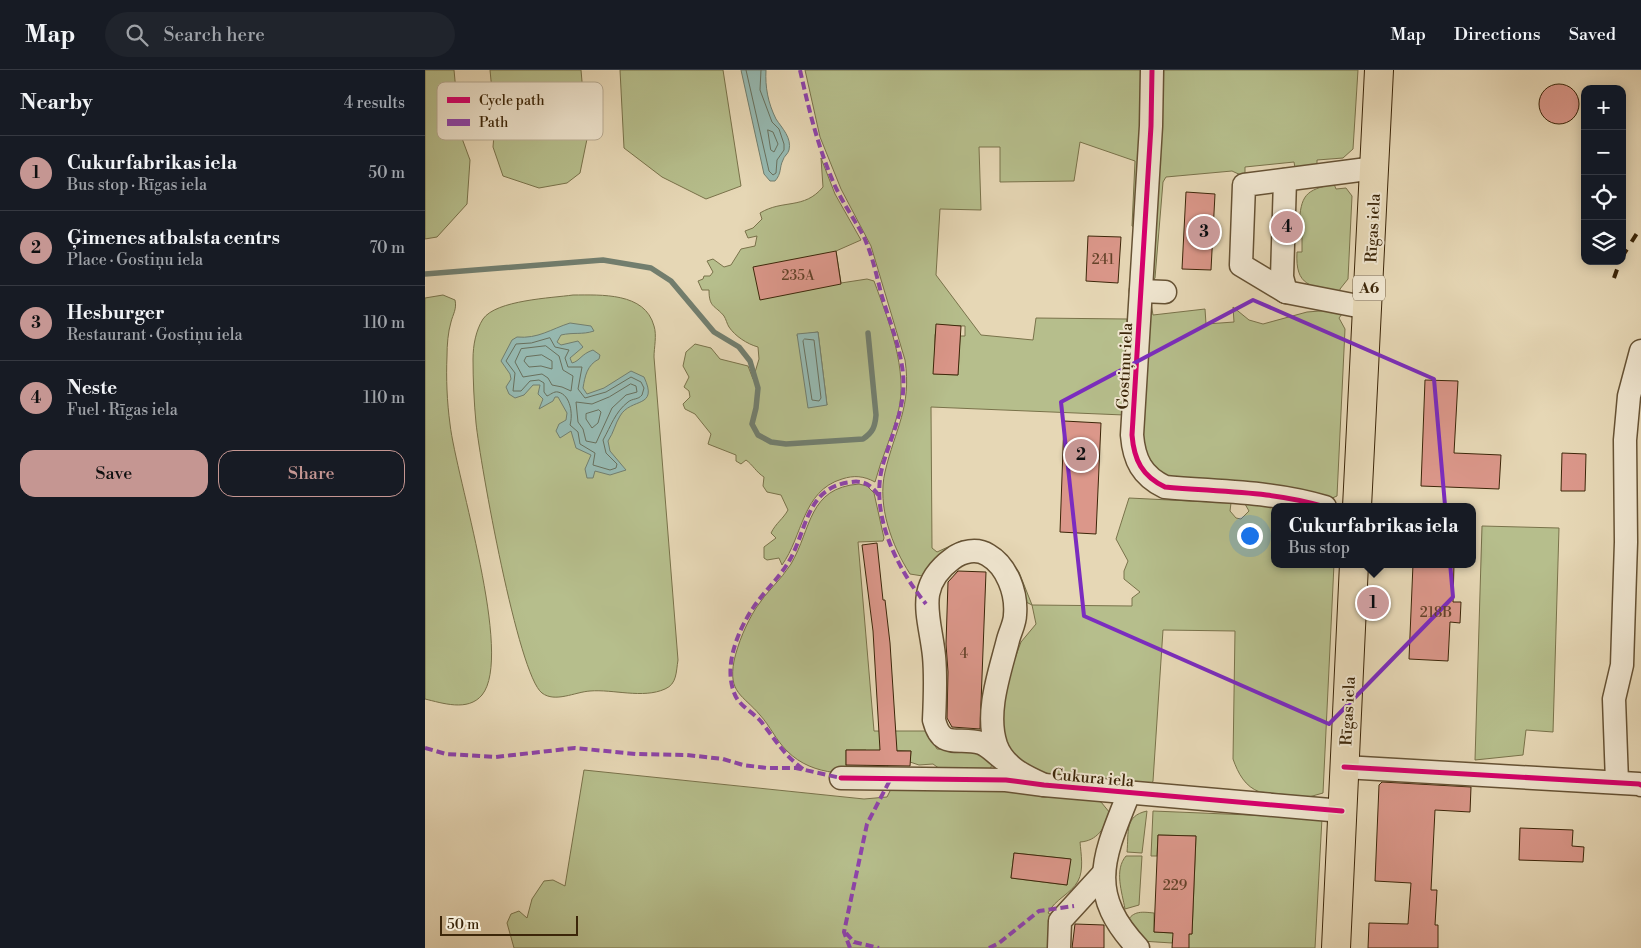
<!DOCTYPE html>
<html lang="en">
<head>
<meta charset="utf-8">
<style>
	:root { --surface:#171b24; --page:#20242c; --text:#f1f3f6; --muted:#9ea1a6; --line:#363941; --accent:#c59692 }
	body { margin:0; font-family:"Libre Bodoni",serif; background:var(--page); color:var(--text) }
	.controls { position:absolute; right:15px; top:15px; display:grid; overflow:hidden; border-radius:10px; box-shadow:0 2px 12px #0003 }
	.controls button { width:45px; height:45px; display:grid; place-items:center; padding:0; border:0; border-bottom:1px solid var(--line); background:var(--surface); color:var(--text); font:25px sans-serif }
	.scale { position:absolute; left:15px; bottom:12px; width:138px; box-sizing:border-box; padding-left:5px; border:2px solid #3c2609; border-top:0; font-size:14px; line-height:18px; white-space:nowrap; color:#3c2609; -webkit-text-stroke:4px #efe5cf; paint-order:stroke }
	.you { position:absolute; left:824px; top:465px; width:18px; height:18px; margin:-12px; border:4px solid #fff; border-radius:50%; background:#1a73e8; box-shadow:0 0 0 8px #1a73e833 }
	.badge { display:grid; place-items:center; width:32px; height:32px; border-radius:50%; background:var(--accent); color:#111; font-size:16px; font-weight:700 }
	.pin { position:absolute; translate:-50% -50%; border:2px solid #fff; box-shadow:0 1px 5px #0006 }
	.popup { position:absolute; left:846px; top:433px; width:205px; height:65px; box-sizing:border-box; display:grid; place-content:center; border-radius:10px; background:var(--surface); filter:drop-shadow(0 1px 4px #0005); font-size:16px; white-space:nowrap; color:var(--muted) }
	.popup b { font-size:19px; color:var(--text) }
	.popup::after { content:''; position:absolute; left:50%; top:100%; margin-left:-10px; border:10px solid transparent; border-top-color:var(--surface) }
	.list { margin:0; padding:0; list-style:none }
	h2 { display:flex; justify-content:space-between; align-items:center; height:65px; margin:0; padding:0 20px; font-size:21px }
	h2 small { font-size:16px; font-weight:400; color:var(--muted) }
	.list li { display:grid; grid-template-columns:32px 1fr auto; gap:15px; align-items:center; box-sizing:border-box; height:75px; padding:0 20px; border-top:1px solid var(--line) }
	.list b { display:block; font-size:19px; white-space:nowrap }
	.list p { margin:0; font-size:16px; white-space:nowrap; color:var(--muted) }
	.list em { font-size:16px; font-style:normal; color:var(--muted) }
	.actions { display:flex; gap:10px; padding:15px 20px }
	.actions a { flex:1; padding:11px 0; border:1px solid var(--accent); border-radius:15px; text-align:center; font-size:18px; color:var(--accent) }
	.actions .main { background:var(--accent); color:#111 }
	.icon { flex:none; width:28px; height:28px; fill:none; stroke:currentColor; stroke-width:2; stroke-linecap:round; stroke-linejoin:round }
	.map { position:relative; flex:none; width:1216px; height:878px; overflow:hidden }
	header { display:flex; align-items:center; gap:30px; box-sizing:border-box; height:70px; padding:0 25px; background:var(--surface); border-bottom:1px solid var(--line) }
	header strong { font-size:24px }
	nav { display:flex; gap:28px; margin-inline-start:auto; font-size:18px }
	.search { width:350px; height:45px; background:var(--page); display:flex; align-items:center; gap:12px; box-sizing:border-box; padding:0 18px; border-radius:28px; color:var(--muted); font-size:19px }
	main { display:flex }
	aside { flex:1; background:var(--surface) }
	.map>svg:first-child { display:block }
	.green { fill:#b6be8c; stroke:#79724a; fill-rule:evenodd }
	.water { fill:#96b9b1; stroke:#727e6e }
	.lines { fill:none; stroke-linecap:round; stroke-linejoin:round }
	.shore { stroke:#69705d; stroke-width:1 }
	.stream { stroke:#727e6e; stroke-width:5.5 }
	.building { fill:#db978a; stroke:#3c2609 }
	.minor-casing { stroke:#665234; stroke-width:25 }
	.highway-casing { stroke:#3c2609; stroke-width:30 }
	.minor { stroke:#efe5cf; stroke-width:22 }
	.highway { stroke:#e6d7b5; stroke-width:28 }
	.rail { stroke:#3c2609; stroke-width:4; stroke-dasharray:9 9; stroke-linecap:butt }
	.quiet { stroke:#8e44ad; stroke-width:4; stroke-dasharray:8 4; stroke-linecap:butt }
	.cycleway-casing { stroke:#efe5cf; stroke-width:8 }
	.cycleway { stroke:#d6006c; stroke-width:5 }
	.marked { fill:none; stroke:#7b2cbf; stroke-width:4; stroke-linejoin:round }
	.labels { text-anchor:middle; stroke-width:4; stroke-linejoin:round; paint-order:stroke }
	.number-label { font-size:14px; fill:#644229 }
	.shield { fill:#efe5cf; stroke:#725f44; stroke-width:1 }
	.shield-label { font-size:15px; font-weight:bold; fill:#3c2609 }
	.street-label { font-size:16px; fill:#3c2609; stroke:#efe5cf }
	.key { fill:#efe5cf; stroke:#b9ac94; stroke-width:1 }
	.key-label { font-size:14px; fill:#3c2609 }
</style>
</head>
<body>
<header>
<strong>Map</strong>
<div class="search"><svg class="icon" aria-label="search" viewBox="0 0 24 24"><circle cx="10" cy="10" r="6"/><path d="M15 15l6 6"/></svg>Search here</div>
<nav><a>Map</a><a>Directions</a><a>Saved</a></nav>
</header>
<main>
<aside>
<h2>Nearby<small>4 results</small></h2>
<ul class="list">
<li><span class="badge">1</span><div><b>Cukurfabrikas iela</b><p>Bus stop · Rīgas iela</p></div><em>50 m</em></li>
<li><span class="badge">2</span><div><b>Ģimenes atbalsta centrs</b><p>Place · Gostiņu iela</p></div><em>70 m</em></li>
<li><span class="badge">3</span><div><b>Hesburger</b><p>Restaurant · Gostiņu iela</p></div><em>110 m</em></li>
<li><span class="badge">4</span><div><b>Neste</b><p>Fuel · Rīgas iela</p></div><em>110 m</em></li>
</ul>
<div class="actions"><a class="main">Save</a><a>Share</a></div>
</aside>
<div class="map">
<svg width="1216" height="878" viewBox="0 0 1216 878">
	<rect width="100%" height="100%" fill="#e6d7b5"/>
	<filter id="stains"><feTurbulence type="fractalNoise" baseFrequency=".004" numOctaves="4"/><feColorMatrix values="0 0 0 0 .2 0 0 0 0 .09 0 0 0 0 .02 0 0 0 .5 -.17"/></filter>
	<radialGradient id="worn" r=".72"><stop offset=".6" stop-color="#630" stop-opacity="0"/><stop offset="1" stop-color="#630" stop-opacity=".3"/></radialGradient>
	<g class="green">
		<path d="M0 0H29L35 63 45 90 42 134 12 167 0 169Z"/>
		<path d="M65 0H156L162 69 155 103 142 113 114 118 78 106 68 77 70 52Z"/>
		<path d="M195 0H298L316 116 281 129 237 107 199 78Z"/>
		<path d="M380 0H721L709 157 707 156 710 91 655 72 649 111 575 112V77H554L556 140 515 139 511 205 556 265 608 270 611 248 702 249 699 345 506 337 507 478 512 482 536 471 546 472 580 485 594 502 607 535 707 536V528L715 522 699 509V501L703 491 691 469 704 428 806 433 805 441 811 448 816 449 824 441 820 434 849 437V494H909L898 723 884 727 835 722C820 717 813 703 808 689L810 561 738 560 728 711 725 717 627 709 588 688 574 662 578 620 596 572 611 554 607 535 601 532 563 480 504 507 485 504C467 476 452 436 460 402 470 359 487 337 480 290L446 176 416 119 395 67ZM513 255 540 256V266H535L533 305 509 304 510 265Z"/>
		<path d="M731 0H933L928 79 918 88 892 90V95L870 98 869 92 820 97V107L807 101 741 107 738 112 730 208 727 212Z"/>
		<path d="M396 88 410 124 436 170 411 181 416 213 442 209 449 211C463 249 484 301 473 343 467 366 456 389 450 412 439 406 429 405 417 409 377 421 378 466 357 495L354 488 342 490 339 488V477L351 468 346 463C351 453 358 449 363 440L356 425 342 422 338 416 339 407C331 402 328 395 321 390L316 394 311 391V385L283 374 286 364 270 344 260 339 258 334 265 327 264 321 259 317 264 307 258 296 261 282 270 274 286 278 295 289 323 296 328 309 334 289 333 277C322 274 310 266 304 257 302 254 301 249 299 246 290 235 284 238 284 220H277L273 211 278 209 279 206H285L288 202 282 191 288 189 299 197 306 195 316 179 330 176 332 166 323 168 320 161 328 158 337 149 335 143C358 129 379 140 398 117ZM393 262 402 335 372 265Z"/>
		<path d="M909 114 911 119 921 118 927 126 923 209 915 219V223C886 216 870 217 872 182H877V155H874C876 125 880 120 909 114Z"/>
		<path d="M18 225 30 230C32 239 28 244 26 252 23 262 22 275 22 286 21 308 22 332 25 354 31 407 89 586 57 625 43 642 17 633 0 629V228Z"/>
		<path d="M148 225C176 225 220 222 229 256 232 265 229 278 229 287L253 590C251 602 252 614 240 619 218 629 188 619 165 621 150 622 130 633 117 623 93 605 55 392 51 353 49 332 48 310 48 289 48 275 51 260 58 249 71 230 127 228 148 225Z"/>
		<path d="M726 233 728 245 780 239 781 254 809 252 808 237 824 250 838 254 882 242 907 240 917 244 914 248 920 259 912 426 905 429 745 409 730 399 717 380Z"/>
		<path d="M434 414 442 416 449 423 459 468 458 471 433 472 449 661H501L512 679 554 681 568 692 564 702 515 699 508 694 494 695 485 692 486 681 464 680 462 703C427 704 389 708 362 681 351 670 345 656 335 645 318 625 303 623 309 591 313 573 321 554 331 538 341 522 356 510 366 494 387 458 383 418 434 414ZM421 680H441L440 696H421Z"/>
		<path d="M1057 456 1134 458 1128 662 1101 660 1098 685 1050 690Z"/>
		<path d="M159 700 439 729 462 727 466 719 543 714 668 729 676 732 685 743C680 758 672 771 655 772 656 784 659 800 653 811 646 824 630 829 623 843L627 845 629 878H89L82 853 86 844 94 841 102 848 107 829 119 811 128 810 140 816ZM589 783 645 789 642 815 586 808Z"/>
		<path d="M722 741 717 783 702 782C704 762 699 746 722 741Z"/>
		<path d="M728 741 897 748 890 878H764L748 871 747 873 716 871 702 852C708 840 718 842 729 843V862L767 864 771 766 733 765 732 786H726Z"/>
		<path d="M701 786H717L714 835 700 839C697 822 689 800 701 786Z"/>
	</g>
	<g class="water">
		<path d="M316 0H341C340 17 343 33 351 49 357 58 367 68 364 80 363 84 359 86 358 90 354 98 357 103 350 111H345L339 104Z"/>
		<path d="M145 253 166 256 169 261C157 265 149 262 136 265L132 272 136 275 153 271 158 277 145 288 147 293C155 291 156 284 168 280L175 285 174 289C162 295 160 306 158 318L162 324 179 318 206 301 219 307C234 339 206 327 195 346 190 354 189 362 183 371L185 381 201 400 185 405 170 401 168 408H162L160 399 166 385 151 378 146 361 135 368 131 361 134 354 141 350 142 343 133 327H130L128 331 114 339 118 329 113 324 115 315H108L99 325 90 328 84 324 81 317 86 309 85 304 76 291 87 270 92 267C113 269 126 259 145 253Z"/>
		<path d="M393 262 402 335 383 338 372 264Z"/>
	</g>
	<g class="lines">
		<g class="shore">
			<path d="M321 0 344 101 348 105 351 103 352 90 359 80V74L354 59 347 52 335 20 336 0"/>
			<path d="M343 60 348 62 353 74 349 82 346 80Z"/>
			<path d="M125 268 130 277 144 280 140 288 143 297H157L153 319 160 328 181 322 206 307 216 312 219 318 217 325C213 330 208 328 203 332 190 342 186 356 178 370L181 383 192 394 191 398 185 400 168 395 170 383 155 374 153 362 145 355C148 345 146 325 133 322 129 321 125 325 122 326L119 322V313L114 310 105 311 96 321H88L90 303 81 291 91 274 106 273Z"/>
			<path d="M380 269 389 270 396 328 394 331 387 330 378 271Z"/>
			<path d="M121 276 134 286 138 300 148 306 146 321 137 317 127 315 123 308 117 304 98 307 90 292 96 279Z"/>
			<path d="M117 285 127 291V299L116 296 104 297 99 291 101 287Z"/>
			<path d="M206 314 211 316 212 322 201 325 187 338 171 373 161 371 158 359 153 352 151 332 167 334 184 327Z"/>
			<path d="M174 340 176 342 173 353 167 358 161 349V344Z"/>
		</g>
		<path class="stream" d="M0 204 178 190 226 198 246 211 289 262 314 277 325 291 333 318 331 338 327 354 333 365 346 372 361 374 438 369C448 362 450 357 451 345L443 263"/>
	</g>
	<g class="building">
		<circle cx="1134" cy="34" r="20"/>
		<path d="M761 122 790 124 786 200 757 199Z"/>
		<path d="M663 166 696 167 693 213 661 211Z"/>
		<path d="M411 181 416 214 335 230 328 197Z"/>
		<path d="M511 254 536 256 533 305 508 304Z"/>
		<path d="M1000 310 1033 311 1029 383 1076 385 1074 419 996 416Z"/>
		<path d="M639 351 676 353 671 464 635 462Z"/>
		<path d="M1137 383 1161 384 1160 421H1136Z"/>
		<path d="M452 473 458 530H460L465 573 472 681H486L485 696 421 695V680H455L448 561 437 475Z"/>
		<path d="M988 494H1029L1028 532H1036L1035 553 1025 552 1023 591 984 589Z"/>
		<path d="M533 501 561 502 555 659 527 657 522 648 523 602 521 574 523 512Z"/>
		<path d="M957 712 1046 717 1045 742 1010 740 1006 820H1012L1010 855H1013V878H943L944 853 983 854 986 813 950 811 954 715Z"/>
		<path d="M1095 758 1148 760 1147 776 1159 777 1158 792 1094 790Z"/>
		<path d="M733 765 771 766 767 864H764V878H747L748 863 729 862Z"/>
		<path d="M589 783 646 789 642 815 586 808Z"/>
		<path d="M650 854 679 855V878H647Z"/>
	</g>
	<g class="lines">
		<defs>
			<g id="minor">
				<path d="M727 0 726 56 707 365C709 390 717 406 740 417 794 422 848 421 900 437"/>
				<path d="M860 110 857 207 861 222"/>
				<path d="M716 221 740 222"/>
				<path d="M943 238 861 222 816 195 819 115 950 98"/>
				<path d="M578 689C571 684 564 676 556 673 533 666 517 681 509 650 510 629 511 607 509 586 505 547 489 517 527 489 537 481 552 478 563 485 582 496 592 523 590 545 590 553 585 562 583 570 575 602 560 642 571 675 579 697 599 706 619 715"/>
				<path d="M919 697 1214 714 1216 715"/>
				<path d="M416 708 581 710 619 715 917 741"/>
				<path d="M1192 712 1189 629 1197 595 1201 472 1200 370 1204 326 1216 281"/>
				<path d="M704 723C679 786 660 822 713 878"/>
				<path d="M634 878 635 851 679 803"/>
			</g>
			<g id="highway">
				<path d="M932 437 954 0"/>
				<path d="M911 878 929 494"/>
			</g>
		</defs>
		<use href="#minor" class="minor-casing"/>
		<use href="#highway" class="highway-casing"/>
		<use href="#minor" class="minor"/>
		<use href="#highway" class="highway"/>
		<g class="rail">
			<path d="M1197 187 1216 157"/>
			<path d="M1189 208 1195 191"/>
		</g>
		<g class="quiet">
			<path d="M375 0C384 40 393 78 410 116 418 133 429 149 438 165 447 184 451 203 456 223 463 247 473 271 477 296 483 331 469 359 459 391 443 440 470 496 501 534"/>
			<path d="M0 678 21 684 71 687 150 678 211 684 262 685 298 689 318 695 342 698H371L416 708"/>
			<path d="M378 699C360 686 351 671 338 654 331 644 317 638 311 627 297 599 312 562 328 538 338 523 351 511 361 496 383 464 378 418 426 412 440 410 447 416 454 426"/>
			<path d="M421 863 429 872 454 878"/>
			<path d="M425 878 419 862 442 754 465 710"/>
			<path d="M564 878 574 873 614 841 649 836"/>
		</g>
		<defs>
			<g id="cycleway">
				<path d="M727 0 726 56 707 365C709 390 717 406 740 417 794 422 848 421 900 437"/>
				<path d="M919 697 1214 714 1216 715"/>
				<path d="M416 708 581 710 619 715 917 741"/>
			</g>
		</defs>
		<use href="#cycleway" class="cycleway-casing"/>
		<use href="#cycleway" class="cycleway"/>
	</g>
	<path class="marked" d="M828 230 1009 309 1028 527 904 654 659 546 636 332Z"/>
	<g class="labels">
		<g class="number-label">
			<text x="678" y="194">241</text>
			<text x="373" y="210">235A</text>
			<text x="1011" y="547">218B</text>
			<text x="539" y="588">4</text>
			<text x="750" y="820">229</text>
		</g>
		<rect class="shield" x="928" y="205.5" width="32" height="25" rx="4"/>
		<g class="shield-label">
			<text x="944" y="223">A6</text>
		</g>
		<g class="street-label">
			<text transform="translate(947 158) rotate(-87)" y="6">Rīgas iela</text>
			<text transform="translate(699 296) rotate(-87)" y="6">Gostiņu iela</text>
			<text transform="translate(922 641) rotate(-87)" y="6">Rīgas iela</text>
			<text transform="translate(668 707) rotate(5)" y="6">Cukura iela</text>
		</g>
	</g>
	<rect x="12" y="12" width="166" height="58" rx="8" class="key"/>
	<rect x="22" y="27" width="23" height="6" fill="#d6006c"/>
	<rect x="22" y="49" width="23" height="7" fill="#8e44ad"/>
	<g class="key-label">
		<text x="54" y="35">Cycle path</text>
		<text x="54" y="57">Path</text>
	</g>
	<rect width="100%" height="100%" filter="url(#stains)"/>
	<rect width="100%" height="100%" fill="url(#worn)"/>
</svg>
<div class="controls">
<button>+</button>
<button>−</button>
<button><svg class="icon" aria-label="locate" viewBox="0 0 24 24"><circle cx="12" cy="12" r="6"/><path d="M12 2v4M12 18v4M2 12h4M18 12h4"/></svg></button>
<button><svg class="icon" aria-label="layers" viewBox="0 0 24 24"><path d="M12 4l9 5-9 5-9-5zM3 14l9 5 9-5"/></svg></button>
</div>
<div class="scale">50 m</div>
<div class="you"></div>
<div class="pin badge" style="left:948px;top:533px">1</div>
<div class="popup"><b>Cukurfabrikas iela</b>Bus stop</div>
<div class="pin badge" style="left:656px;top:385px">2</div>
<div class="pin badge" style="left:779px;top:162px">3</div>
<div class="pin badge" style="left:862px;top:157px">4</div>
</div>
</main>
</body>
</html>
